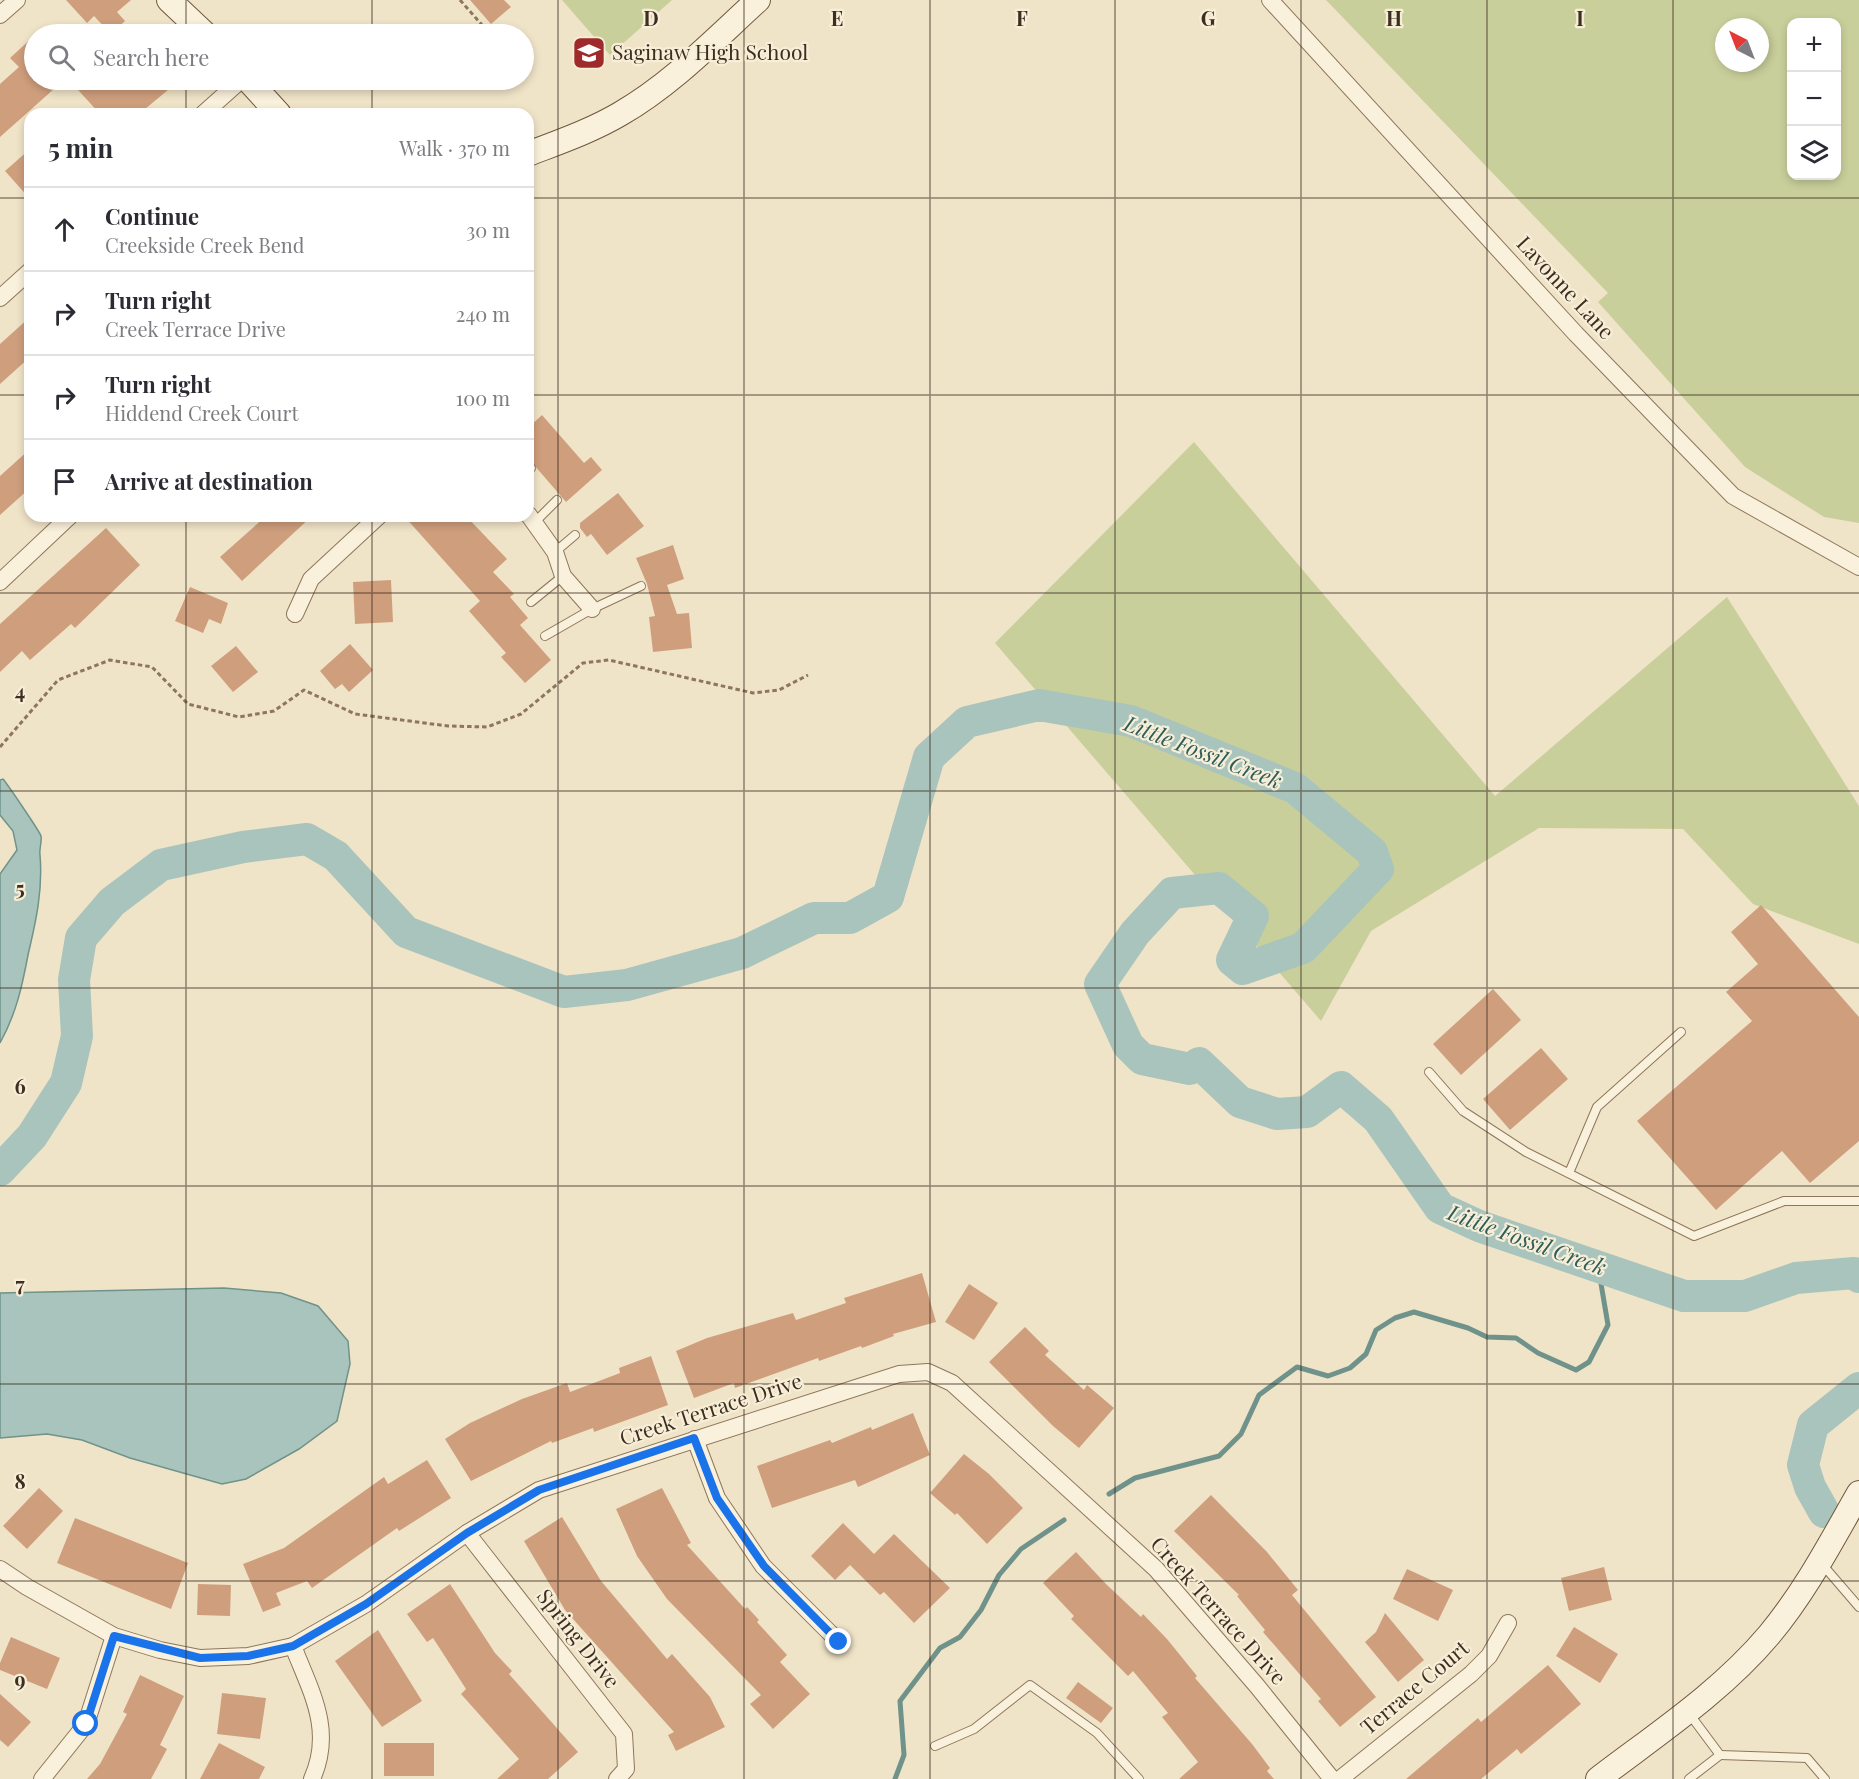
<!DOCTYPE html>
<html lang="en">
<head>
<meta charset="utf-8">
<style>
	:root { --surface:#fff; --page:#f7f7f7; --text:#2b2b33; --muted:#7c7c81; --line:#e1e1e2 }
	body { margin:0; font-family:"Playfair Display",serif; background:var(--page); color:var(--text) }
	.controls { position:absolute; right:18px; top:18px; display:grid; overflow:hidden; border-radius:12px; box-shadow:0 3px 9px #0003 }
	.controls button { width:54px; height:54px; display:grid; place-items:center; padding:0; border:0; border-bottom:2px solid var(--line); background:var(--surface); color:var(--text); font:30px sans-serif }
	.compass { position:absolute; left:1715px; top:18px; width:54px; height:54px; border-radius:50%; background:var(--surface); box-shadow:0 3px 9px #0003; rotate:318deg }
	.stop { position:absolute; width:18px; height:18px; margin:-14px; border:4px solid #1a73e8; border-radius:50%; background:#fff }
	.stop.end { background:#1a73e8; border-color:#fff; box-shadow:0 2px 6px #0008 }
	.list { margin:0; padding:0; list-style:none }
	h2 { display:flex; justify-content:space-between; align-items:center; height:78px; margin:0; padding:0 24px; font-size:26px }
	h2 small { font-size:20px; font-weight:400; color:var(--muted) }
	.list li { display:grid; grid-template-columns:39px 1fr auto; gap:18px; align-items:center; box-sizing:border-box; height:84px; padding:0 24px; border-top:2px solid var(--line) }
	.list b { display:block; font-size:22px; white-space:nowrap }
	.list p { margin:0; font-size:20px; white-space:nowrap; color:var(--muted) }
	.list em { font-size:20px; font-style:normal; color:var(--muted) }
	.icon { flex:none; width:33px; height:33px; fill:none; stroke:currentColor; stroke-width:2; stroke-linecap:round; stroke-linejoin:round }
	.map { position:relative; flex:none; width:1859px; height:1779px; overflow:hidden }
	.search { position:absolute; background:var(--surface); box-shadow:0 3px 9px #0003; left:24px; top:24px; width:510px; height:66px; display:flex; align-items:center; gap:15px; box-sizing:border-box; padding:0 21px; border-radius:33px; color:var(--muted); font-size:22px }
	.panel { position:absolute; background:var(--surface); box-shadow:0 3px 9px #0003; left:24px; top:108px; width:510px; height:414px; border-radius:18px }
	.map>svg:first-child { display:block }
	.green { fill:#c9cf9b; fill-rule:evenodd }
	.water { fill:#a9c4bc; stroke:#6f938a; stroke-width:1.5 }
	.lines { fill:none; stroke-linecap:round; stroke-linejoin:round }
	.stream { stroke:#6f938a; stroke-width:5 }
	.river { stroke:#a9c4bc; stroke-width:32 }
	.building { fill:#cf9f7d }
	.lane-casing { stroke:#8d765c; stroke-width:10 }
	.street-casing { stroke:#8d765c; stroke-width:18 }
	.secondary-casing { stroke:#6f573f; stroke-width:26 }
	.path { stroke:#8d765c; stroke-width:3; stroke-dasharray:4.5 3; stroke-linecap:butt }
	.lane { stroke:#faf1dc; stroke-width:8 }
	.street { stroke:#faf1dc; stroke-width:16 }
	.secondary { stroke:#faf1dc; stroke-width:24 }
	.route { stroke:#1a73e8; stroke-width:8 }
	.grid { fill:none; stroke:#3d2e20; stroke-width:1.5; stroke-opacity:0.55 }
	.labels { text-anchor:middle; stroke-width:4.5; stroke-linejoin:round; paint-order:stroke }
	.poi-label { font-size:21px; fill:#3d2e20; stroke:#f7eed8; text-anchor:start }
	.street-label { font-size:21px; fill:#3d2e20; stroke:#f7eed8 }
	.water-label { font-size:22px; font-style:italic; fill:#2f5d5a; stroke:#f7eed8 }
	.grid-label { font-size:20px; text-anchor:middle; font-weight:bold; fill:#3d2e20; stroke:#f7eed8; stroke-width:4.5; stroke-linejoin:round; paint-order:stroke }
</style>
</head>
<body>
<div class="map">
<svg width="1859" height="1779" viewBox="0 0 1859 1779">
	<rect width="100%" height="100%" fill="#f0e4c8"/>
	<g class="green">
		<path d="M562 0H672L610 55Z"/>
		<path d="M1326 0H1859V523L1824 517 1745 467 1598 302 1608 293ZM1792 22H1836V176H1792ZM1724 27H1760V63H1724Z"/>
		<path d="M1194 442 1495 796 1727 597 1859 806V944L1753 904 1683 829 1539 828 1371 931 1321 1021 995 643Z"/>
	</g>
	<g class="water">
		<path d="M3 779C8 785 40 832 41 836 42 842 39 849 40 855 43 890 36 921 28 955 22 987 16 1014 0 1043V874L17 850 13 831 0 815V780Z"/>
		<path d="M224 1288 281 1293 318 1306 348 1341 350 1364 337 1421 299 1449 246 1479 222 1484 130 1458 82 1440 47 1434 0 1438V1293Z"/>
	</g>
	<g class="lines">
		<g class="stream">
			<path d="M1109 1494 1135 1478 1219 1456 1241 1434 1259 1395 1297 1367 1328 1376 1350 1368 1366 1354 1376 1330 1395 1318 1414 1312 1468 1328 1487 1337 1516 1338 1538 1353 1576 1370 1589 1362 1608 1325 1598 1266"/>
			<path d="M895 1779 904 1755 900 1701 940 1648 960 1637 981 1610 999 1575 1021 1549 1064 1520"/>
		</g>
		<g class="river">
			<path d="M0 1170 32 1136 66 1083 77 1036 74 980 81 938 112 902 161 865 243 847 307 839 336 856 406 932 564 992 627 985 742 953 814 918H850L888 897 929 757 967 722 1039 705 1131 721 1295 788 1372 852 1378 869 1303 948 1243 969 1232 960 1253 916 1219 888 1172 893 1135 933 1100 984 1128 1045 1142 1059 1190 1069 1199 1063 1240 1102 1277 1114 1307 1112 1341 1087 1378 1119 1440 1208 1479 1226 1684 1296H1745L1796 1278 1854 1273 1859 1277"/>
			<path d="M1824 1512 1810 1487 1803 1465 1813 1425 1859 1388"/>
		</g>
	</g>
	<g class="building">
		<path d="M66 0H131L117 12 125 21 111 34 94 16 87 23Z"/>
		<path d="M470 0H504L511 7 491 24Z"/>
		<path d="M34 36V80H64L0 137V84L19 67 10 58Z"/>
		<path d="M69 80H180L139 114H100Z"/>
		<path d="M30 149V199L5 171Z"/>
		<path d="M30 317V357L0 384V344Z"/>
		<path d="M542 415 584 463 591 457 602 470 566 502 528 458V428Z"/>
		<path d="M30 449V488L0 515V476Z"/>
		<path d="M618 493 644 526 607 555 591 534 587 537 580 528V523Z"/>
		<path d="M266 516H312L242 581 220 557Z"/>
		<path d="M404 516H466L507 559 493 572 514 594 510 597 528 618 520 625 551 660 525 683 501 657 506 653 469 611 480 601Z"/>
		<path d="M106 528 140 565 75 628 71 624 30 660 22 651 0 672V624Z"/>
		<path d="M673 545 684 579 667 585 677 614 689 613 692 648 653 652 649 617 655 616 647 584 636 558Z"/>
		<path d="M391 580 393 622 355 624 353 582Z"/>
		<path d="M190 587 228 603 221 624 209 619 203 633 175 621Z"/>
		<path d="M350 644 373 670 349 692 342 684 335 689 320 671Z"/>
		<path d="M236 646 258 672 233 692 211 666Z"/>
		<path d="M1761 905 1859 1017V1141L1810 1183 1782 1151 1716 1210 1637 1121 1752 1021 1726 992 1758 964 1731 932Z"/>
		<path d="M1493 989 1521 1020 1461 1075 1433 1044Z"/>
		<path d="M1541 1048 1568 1079 1510 1130 1483 1099Z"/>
		<path d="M922 1273 936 1322 893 1334 894 1336 862 1348 861 1346 819 1361 818 1358 735 1388 734 1383 694 1398 676 1351 707 1338 793 1313 796 1320 846 1303 844 1298Z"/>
		<path d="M969 1284 998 1303 974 1340 945 1322Z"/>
		<path d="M1025 1327 1049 1351 1045 1355 1084 1390 1087 1385 1114 1408 1079 1448 1053 1426 989 1362Z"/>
		<path d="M651 1356 668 1405 594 1432 593 1428 552 1443 551 1441 471 1481 445 1439 470 1423 522 1399 567 1383 570 1392 620 1373 619 1368Z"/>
		<path d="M913 1413 930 1455 858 1487 855 1480 772 1508 757 1466 830 1440 832 1443 871 1427 872 1430Z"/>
		<path d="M964 1454 989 1474 1023 1508 987 1544 957 1513 955 1515 930 1493Z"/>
		<path d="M427 1460 451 1498 399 1531 397 1528 312 1588 307 1581 276 1593 281 1605 263 1612 243 1564 284 1548 384 1477 388 1484Z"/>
		<path d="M39 1488 63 1511 27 1549 3 1526Z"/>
		<path d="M662 1488 691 1543 687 1545 745 1609 747 1607 759 1620 757 1622 787 1655 780 1662 810 1694 773 1729 750 1704 761 1695 667 1599 637 1556 616 1509Z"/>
		<path d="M1211 1495 1267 1552 1298 1590 1292 1595 1376 1697 1340 1727 1318 1701 1321 1699 1263 1632 1265 1630 1237 1596 1239 1595 1174 1531Z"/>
		<path d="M562 1517 601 1581 667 1659 672 1654 710 1697 725 1727 676 1751 668 1735 674 1732 565 1610 524 1541Z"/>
		<path d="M75 1518 188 1563 171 1609 57 1563Z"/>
		<path d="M843 1523 874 1554 894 1534 950 1588 914 1623 884 1592 880 1595 850 1565 835 1580 811 1556Z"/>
		<path d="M1076 1552 1106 1584 1141 1617 1143 1614 1167 1639 1197 1676 1195 1678 1252 1744 1270 1768 1267 1771 1274 1779H1179L1198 1762 1162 1717 1168 1713 1133 1671 1128 1676 1071 1619 1074 1616 1043 1583Z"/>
		<path d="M1604 1567 1612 1600 1569 1611 1561 1578Z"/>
		<path d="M1407 1569 1453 1590 1438 1621 1393 1599Z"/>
		<path d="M198 1584 231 1585 230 1616 197 1615Z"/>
		<path d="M450 1584 495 1653 512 1671 509 1674 578 1752 548 1779H497L519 1759 461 1694 466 1689 433 1638 427 1642 407 1614Z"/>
		<path d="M1385 1613 1424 1660 1398 1682 1365 1642 1376 1632Z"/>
		<path d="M1574 1627 1618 1654 1600 1683 1556 1656Z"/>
		<path d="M378 1630 422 1701 382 1727 335 1661Z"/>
		<path d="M11 1637 60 1658 47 1689 0 1670V1663Z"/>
		<path d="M1548 1665 1581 1704 1521 1754 1517 1749 1481 1779H1406L1478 1718 1481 1722Z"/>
		<path d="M140 1675 184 1696 160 1745 167 1749 151 1779H87L100 1764 127 1714 123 1712Z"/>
		<path d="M1078 1682 1113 1708 1101 1723 1066 1698Z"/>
		<path d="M222 1693 266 1698 260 1739 217 1734Z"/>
		<path d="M0 1694 31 1722 8 1747 0 1740Z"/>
		<path d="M219 1743 265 1767 259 1779H200Z"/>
		<rect x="384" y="1743" width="50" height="33"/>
	</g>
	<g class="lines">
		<defs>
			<g id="lane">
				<path d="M528 471 531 468"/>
				<path d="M535 522 557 500"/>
				<path d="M555 552 575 535"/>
				<path d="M531 602 563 576"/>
				<path d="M545 636 592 609 641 586"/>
				<path d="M1429 1072 1463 1111 1526 1152 1694 1236 1784 1201H1859"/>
				<path d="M1569 1173 1597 1107 1681 1032"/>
				<path d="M1822 1564 1859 1607"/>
				<path d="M1688 1712 1720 1755 1689 1779"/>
				<path d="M935 1746 974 1729 1030 1685 1097 1733 1139 1779"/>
				<path d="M1720 1755 1807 1758 1825 1779"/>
			</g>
			<g id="street">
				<path d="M1270 0 1576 334 1733 496 1859 567"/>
				<path d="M0 15 17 0"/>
				<path d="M203 114 241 80"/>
				<path d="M0 298 30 271"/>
				<path d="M528 514 555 552 563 576 592 609"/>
				<path d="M0 582 70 516"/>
				<path d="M295 614 311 579 379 516"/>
				<path d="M695 1439 717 1498 763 1566 839 1642"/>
				<path d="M467 1533 624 1734 626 1769 617 1779"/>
				<path d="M0 1569 27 1587 114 1636 160 1650 200 1658 248 1656 293 1646 366 1604 467 1533 539 1490 899 1374 928 1372 952 1383 1156 1569 1257 1686 1332 1779"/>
				<path d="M293 1646C311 1692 334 1730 312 1779"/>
				<path d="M42 1779 86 1724 114 1636"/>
				<path d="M1340 1779 1471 1674 1489 1656 1508 1623"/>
			</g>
			<g id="secondary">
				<path d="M169 0 205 34"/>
				<path d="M248 80 279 114"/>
				<path d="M528 154C559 142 591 131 620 114 672 84 714 40 758 0"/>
				<path d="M1598 1779C1657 1734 1721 1692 1769 1635 1805 1592 1831 1542 1859 1493"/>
			</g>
		</defs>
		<use href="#lane" class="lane-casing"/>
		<use href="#street" class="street-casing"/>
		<use href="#secondary" class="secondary-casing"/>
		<g class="path">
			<path d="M460 0 490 34"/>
			<path d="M0 747 58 680 110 660 152 667 188 704 239 717 274 711 304 690 355 714 448 726 487 727 521 714 583 663 609 660 753 693 779 690 808 675"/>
		</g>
		<use href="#lane" class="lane"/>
		<use href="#street" class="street"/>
		<use href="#secondary" class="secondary"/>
	</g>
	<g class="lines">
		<path class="route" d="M86 1724 114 1636 200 1658 248 1656 293 1646 366 1604 467 1533 539 1490 694 1438 717 1498 764 1566 839 1642"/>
	</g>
	<path class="grid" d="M186 0V34M372 0V34M558 0V1779M744 0V1779M930 0V1779M1115 0V1779M1301 0V1779M1487 0V1779M1673 0V1779M186 80V114M372 80V114M0 198H30M528 198H1859M0 395H30M528 395H1859M186 516V1779M372 516V1779M0 593H1859M0 791H1859M0 988H1859M0 1186H1859M0 1384H1859M0 1581H1859"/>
	<defs>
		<symbol id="school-square" viewBox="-11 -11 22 22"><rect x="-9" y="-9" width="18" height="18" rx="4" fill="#9e2a2b" stroke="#f7eed8"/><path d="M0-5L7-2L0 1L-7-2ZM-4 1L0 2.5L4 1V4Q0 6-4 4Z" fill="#fff"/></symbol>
	</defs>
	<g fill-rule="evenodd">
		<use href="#school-square" x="570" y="34" width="38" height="38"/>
	</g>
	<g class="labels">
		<g class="poi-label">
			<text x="612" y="60">Saginaw High School</text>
		</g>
		<g class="street-label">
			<text transform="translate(1565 288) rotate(47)" y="7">Lavonne Lane</text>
			<text transform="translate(711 1410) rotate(-18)" y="7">Creek Terrace Drive</text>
			<text transform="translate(1218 1611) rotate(48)" y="7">Creek Terrace Drive</text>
			<text transform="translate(578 1639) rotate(52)" y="7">Spring Drive</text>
			<text transform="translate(1415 1688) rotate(-40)" y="7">Terrace Court</text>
		</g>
		<g class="water-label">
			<text transform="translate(1203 752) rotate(21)" y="8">Little Fossil Creek</text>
			<text transform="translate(1527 1240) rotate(20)" y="8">Little Fossil Creek</text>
		</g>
	</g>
	<g class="grid-label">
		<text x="651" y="26">D</text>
		<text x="837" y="26">E</text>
		<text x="1022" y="26">F</text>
		<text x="1208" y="26">G</text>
		<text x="1394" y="26">H</text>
		<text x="1580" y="26">I</text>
		<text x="20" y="699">4</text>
		<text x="20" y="896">5</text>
		<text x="20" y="1094">6</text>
		<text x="20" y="1292">7</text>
		<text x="20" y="1489">8</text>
		<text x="20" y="1687">9</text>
	</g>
</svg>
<div class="controls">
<button>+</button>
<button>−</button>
<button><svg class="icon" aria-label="layers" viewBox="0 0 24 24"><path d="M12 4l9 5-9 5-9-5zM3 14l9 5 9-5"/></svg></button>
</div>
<svg class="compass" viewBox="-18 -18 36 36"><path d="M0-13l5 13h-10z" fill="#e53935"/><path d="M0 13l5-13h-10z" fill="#7c7c81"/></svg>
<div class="stop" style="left:86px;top:1724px"></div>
<div class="stop end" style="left:839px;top:1642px"></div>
<div class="search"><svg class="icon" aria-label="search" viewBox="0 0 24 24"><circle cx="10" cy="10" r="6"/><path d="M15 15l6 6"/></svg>Search here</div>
<section class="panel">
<h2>5 min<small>Walk · 370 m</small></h2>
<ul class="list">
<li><svg class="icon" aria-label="ahead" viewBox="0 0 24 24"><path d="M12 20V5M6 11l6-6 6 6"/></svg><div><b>Continue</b><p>Creekside Creek Bend</p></div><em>30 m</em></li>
<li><svg class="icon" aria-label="right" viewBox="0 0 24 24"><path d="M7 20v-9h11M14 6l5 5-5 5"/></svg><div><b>Turn right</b><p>Creek Terrace Drive</p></div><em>240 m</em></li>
<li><svg class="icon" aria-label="right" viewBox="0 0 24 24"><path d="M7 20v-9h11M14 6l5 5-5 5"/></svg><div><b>Turn right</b><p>Hiddend Creek Court</p></div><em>100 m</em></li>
<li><svg class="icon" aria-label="arrive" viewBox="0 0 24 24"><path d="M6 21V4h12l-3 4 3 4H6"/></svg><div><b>Arrive at destination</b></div></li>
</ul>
</section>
</div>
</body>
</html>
